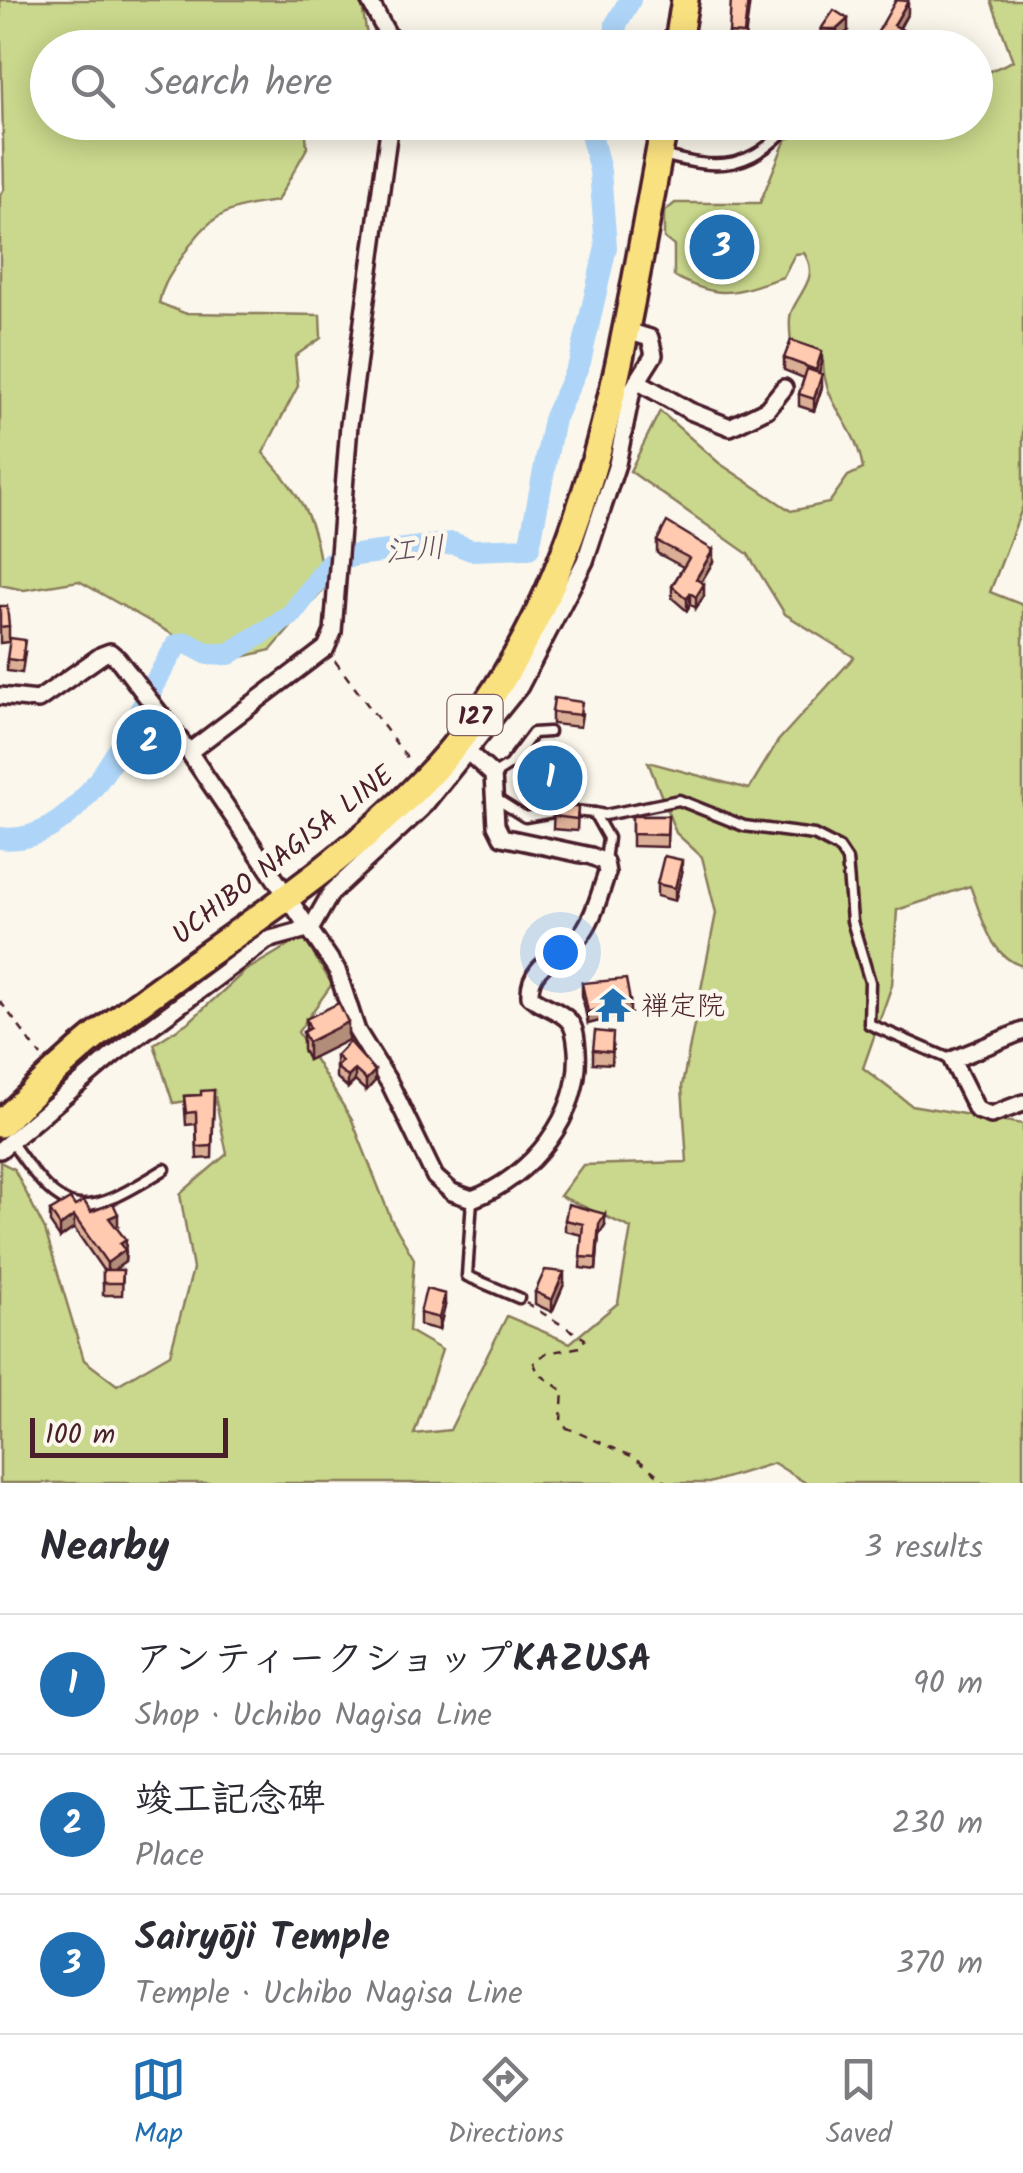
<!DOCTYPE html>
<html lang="en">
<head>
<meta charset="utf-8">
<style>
	:root { --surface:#fff; --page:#f2f2f3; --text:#2b2b33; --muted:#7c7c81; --line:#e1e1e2; --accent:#1f6fb2 }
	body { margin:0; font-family:Kalam,"Klee One",sans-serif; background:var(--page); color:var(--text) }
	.scale { position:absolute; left:30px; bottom:25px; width:198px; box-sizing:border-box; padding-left:10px; border:5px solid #4a1f2b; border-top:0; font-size:28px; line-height:35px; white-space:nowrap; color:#4a1f2b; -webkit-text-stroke:8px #fbf7ec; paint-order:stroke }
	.you { position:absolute; left:560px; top:952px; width:35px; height:35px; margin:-25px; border:8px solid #fff; border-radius:50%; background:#1a73e8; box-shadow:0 0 0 15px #1a73e833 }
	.badge { display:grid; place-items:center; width:65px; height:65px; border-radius:50%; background:var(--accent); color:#fff; font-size:32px; font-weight:700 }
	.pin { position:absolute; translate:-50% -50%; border:5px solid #fff; box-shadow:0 2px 10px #0006 }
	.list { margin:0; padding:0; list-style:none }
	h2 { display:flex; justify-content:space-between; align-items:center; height:130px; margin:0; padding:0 40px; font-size:42px }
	h2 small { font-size:32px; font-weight:400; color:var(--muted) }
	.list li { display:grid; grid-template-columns:65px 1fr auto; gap:30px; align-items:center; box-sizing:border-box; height:140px; padding:0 40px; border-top:2px solid var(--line) }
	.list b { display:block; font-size:38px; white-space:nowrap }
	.list p { margin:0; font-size:32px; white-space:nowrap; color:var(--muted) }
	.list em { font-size:32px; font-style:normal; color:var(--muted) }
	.icon { flex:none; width:55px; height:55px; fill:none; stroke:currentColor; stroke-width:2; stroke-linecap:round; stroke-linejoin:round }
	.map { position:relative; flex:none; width:1023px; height:1483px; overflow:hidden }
	.search { position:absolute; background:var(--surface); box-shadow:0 5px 25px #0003; left:30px; right:30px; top:30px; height:110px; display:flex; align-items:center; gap:25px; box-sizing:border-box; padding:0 35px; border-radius:55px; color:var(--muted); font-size:38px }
	.sheet { height:550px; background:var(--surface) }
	nav { display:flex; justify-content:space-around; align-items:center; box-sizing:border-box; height:140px; border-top:2px solid var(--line); background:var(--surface); font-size:28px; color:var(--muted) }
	nav a { display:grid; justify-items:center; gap:5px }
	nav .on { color:var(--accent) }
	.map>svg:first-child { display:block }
	.green { fill:#c9d88c; stroke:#8a7c5c; stroke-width:2.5 }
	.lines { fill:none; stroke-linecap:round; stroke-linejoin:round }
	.river { stroke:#aed5f8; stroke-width:22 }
	.service-casing { stroke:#4a1f2b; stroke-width:15 }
	.minor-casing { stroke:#4a1f2b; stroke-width:22 }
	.trunk-casing { stroke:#4a1f2b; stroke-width:32 }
	.path { stroke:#4a1f2b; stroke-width:2.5; stroke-dasharray:8 8; stroke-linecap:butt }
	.service { stroke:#fbf7ec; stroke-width:8 }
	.minor { stroke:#fbf7ec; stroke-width:15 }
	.trunk { stroke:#fae180; stroke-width:25 }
	.wall { fill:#dbae96; stroke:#4a1f2b; stroke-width:2.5 }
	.shaded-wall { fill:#b28d7a; stroke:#4a1f2b; stroke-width:2.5 }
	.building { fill:#ffcaaf; stroke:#4a1f2b; stroke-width:2.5 }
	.labels { text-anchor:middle; stroke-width:9; stroke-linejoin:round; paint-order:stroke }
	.shield { fill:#fbf7ec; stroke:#7f6065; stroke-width:2.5 }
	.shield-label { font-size:25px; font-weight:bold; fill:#4a1f2b }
	.street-label { font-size:28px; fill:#4a1f2b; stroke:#fbf7ec }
	.poi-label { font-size:28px; fill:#4a1f2b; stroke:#fbf7ec; text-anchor:start }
	.water-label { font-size:30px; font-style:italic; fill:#634c5e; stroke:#fbf7ec }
</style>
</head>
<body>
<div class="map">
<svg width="1023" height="1483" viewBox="0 0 1023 1483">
	<rect width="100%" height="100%" fill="#fbf7ec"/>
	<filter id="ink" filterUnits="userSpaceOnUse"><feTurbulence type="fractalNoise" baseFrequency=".01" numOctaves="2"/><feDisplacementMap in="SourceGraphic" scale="20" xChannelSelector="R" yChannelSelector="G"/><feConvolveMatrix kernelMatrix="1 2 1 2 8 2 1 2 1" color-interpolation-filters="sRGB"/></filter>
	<g filter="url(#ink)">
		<g class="green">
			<path d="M0 0H361L369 47 48 48V122L305 123 307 148 277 201C224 208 209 215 180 260 170 275 162 286 159 303L184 313 320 315 321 338 295 356 298 386 263 453C307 501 316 523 324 589L271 650 221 662 79 581 24 590 0 585V195L4 189Z"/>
			<path d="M991 0H1023V506L990 592 1023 605V966C989 957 982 915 970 886L897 910 892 985 863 1068 911 1105 1023 1124V1483H806L774 1463 709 1483H0V1162L14 1169 45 1230 84 1360 117 1385 170 1354 193 1269 180 1194 227 1154 215 1097 173 1103 154 1044 190 1021 245 971 303 937 332 984 298 1032 352 1120 391 1219 414 1259 409 1331 442 1350 414 1434 450 1430 507 1316 570 1343 618 1303 631 1228 560 1196 583 1165 687 1162 682 1086 716 913 702 857 676 833 648 762 749 789 778 741 854 657 785 614 748 554 630 471 660 411 719 463 791 511 829 503 848 476 863 469C856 422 824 408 823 361L791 346C791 336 788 322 791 313 800 290 820 278 804 253L795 254 783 277C735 292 723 302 674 276V246L664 238V212L675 203H760L786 139 839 123 976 122V77L1013 61Z"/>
		</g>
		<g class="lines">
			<g class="river">
				<path d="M615 48 616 24 630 0"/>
				<path d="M0 838C89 850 137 704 177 645L187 643 208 654H229L291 615 330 563 356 555 453 543 471 550 529 548 554 419 580 362 606 247 600 171 588 122"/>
			</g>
			<defs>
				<g id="service">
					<path d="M663 155C719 171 752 170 792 122"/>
					<path d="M493 775 509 765 533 733 549 732"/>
					<path d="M498 800 525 817 564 810 594 813 608 838 605 861"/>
					<path d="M594 813 605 815 679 800 744 826 814 835 839 848 847 860 852 921 870 982 869 1024 952 1060"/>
					<path d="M10 1140C66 1222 81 1221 165 1169"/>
					<path d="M472 1199 467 1276 519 1298"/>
				</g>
				<g id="minor">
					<path d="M369 0 395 48"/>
					<path d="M637 381 690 411 730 427 767 409 784 388"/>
					<path d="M0 696 38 700 102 655 110 652 118 659 189 752 337 970 357 1031 390 1084 435 1177 452 1192 472 1199C531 1178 582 1114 577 1050 576 1041 576 1029 569 1021 560 1010 541 1006 530 996 528 961 567 956 583 932 595 915 600 892 607 873L605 862 591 856 502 837 496 825 493 775 469 753"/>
					<path d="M189 752 326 648 333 632 349 425 390 122"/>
					<path d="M1023 1031 952 1060 977 1110 991 1115 1023 1103"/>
					<path d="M0 1150 113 1055 267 940 311 928 331 893 421 809 520 686 585 561 617 464 632 390 654 355 650 338 624 330"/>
				</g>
				<g id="trunk">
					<path d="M677 48 685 0"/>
					<path d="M0 1124C33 1093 65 1060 101 1032 206 950 331 877 423 781 595 604 620 352 665 122"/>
				</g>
			</defs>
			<use href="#service" class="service-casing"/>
			<use href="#minor" class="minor-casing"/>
			<use href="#trunk" class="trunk-casing"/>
			<g class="path">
				<path d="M335 661 411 763"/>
				<path d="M0 1001 41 1056"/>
				<path d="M526 1303 585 1339 581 1347 546 1353 534 1363 538 1373 563 1391 561 1421 565 1427 636 1458 668 1483"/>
			</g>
			<use href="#service" class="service"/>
			<use href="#minor" class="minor"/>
			<use href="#trunk" class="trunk"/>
		</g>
		<g class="wall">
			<path d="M750 0 744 47 729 45V33Z"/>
			<path d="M908 13 900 28 918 48H875V37Z"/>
			<path d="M821 29 848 31 837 41H821Z"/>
			<path d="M707 237 736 245 725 261 707 249Z"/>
			<path d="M784 358 822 363 819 373 822 387 814 411 799 406V394L804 378 784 370Z"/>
			<path d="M657 541 713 562 701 582 704 596 696 608 690 604 687 611 672 598V586L683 567 657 553Z"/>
			<path d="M0 606 9 626V642L0 643Z"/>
			<path d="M25 652 22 673 7 671V659Z"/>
			<path d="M552 712 582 714 580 727 552 724Z"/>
			<path d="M529 770 572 781 560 798 529 776Z"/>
			<path d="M554 807H578L577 831 553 829Z"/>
			<path d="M632 816H668L667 847 632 846Z"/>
			<path d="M682 873 675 901 657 896V884Z"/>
			<path d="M582 983 630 1013 588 1024 582 995Z"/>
			<path d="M306 1019 348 1040 308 1060 303 1050V1032L306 1030Z"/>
			<path d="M613 1045 612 1064 593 1063V1050Z"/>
			<path d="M336 1056 375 1081 366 1091 355 1081 348 1088 336 1077Z"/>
			<path d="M214 1090 212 1158 197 1159 196 1124 186 1125 184 1096 201 1095Z"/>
			<path d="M50 1211 91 1212 118 1226 116 1227 126 1252 125 1262 113 1270H123L122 1295H103V1270L74 1228 60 1238 50 1223Z"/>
			<path d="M565 1220 605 1225 599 1235 596 1270 580 1268 582 1235 565 1231Z"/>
			<path d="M564 1284 552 1312 535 1304V1292Z"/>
			<path d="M445 1306 439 1330 420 1325V1313Z"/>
		</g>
		<g class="shaded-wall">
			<path d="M908 1V13L894 37V25Z"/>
			<path d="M848 19V31L837 41V29Z"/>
			<path d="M736 232V245L725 261V249Z"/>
			<path d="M822 351V363L816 382V370Z"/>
			<path d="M822 374V387L814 411V399Z"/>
			<path d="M713 550V562L696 591V579Z"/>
			<path d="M704 584V596L696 608V597Z"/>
			<path d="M690 593V604L687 611V599Z"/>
			<path d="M572 775V781L560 798V792Z"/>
			<path d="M682 860V873L675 901V888Z"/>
			<path d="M630 1001V1013L588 1024V1012Z"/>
			<path d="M348 1022V1040L308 1060V1042Z"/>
			<path d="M355 1070V1081L348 1088V1077Z"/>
			<path d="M375 1071V1081L366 1091V1080Z"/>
			<path d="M118 1214V1226L109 1230V1218Z"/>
			<path d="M605 1214V1225L599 1235 596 1270 599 1224Z"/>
			<path d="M74 1216V1228L60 1238V1226Z"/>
			<path d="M126 1240 125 1262 107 1275V1263L120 1244Z"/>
			<path d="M564 1272V1284L552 1312V1300Z"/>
			<path d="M445 1294V1306L439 1330V1318Z"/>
		</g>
		<g class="building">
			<path d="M731 0H748L744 34 729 33Z"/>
			<path d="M896 0 908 1 894 25 918 39 913 48H894L875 37Z"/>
			<path d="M834 10 848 19 837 29H821Z"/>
			<path d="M718 220 736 232 725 249 707 237Z"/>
			<path d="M791 340 822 351 816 370 784 358Z"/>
			<path d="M807 369 822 374 814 399 799 394Z"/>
			<path d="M667 522 713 550 696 579 704 584 696 597 690 593 687 599 672 586 689 558 657 541Z"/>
			<path d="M0 606H7L9 626 0 627Z"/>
			<path d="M10 638 25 640 22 661 7 659Z"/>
			<path d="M554 698 582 702 580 715 552 712Z"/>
			<path d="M541 753 572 775 560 792 529 770Z"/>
			<path d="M554 807H578L577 819 553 816Z"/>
			<path d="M632 816H668L667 835 632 834Z"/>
			<path d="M664 856 682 860 675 888 657 884Z"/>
			<path d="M626 979 630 1001 588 1012 582 983Z"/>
			<path d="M339 1003 348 1022 308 1042 303 1032 310 1028 306 1019Z"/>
			<path d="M595 1031 613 1033 612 1052 593 1050Z"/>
			<path d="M349 1042 375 1071 366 1080 355 1070 348 1077 336 1067 342 1061 336 1056Z"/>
			<path d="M214 1090 212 1146 197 1147 196 1112 186 1113 184 1096 201 1095V1091Z"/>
			<path d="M70 1199 75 1206 84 1201 91 1212 113 1203 118 1214 109 1218 126 1240 120 1244 125 1250 107 1263 74 1216 60 1226 50 1211Z"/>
			<path d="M568 1204 605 1214 599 1224 596 1258 580 1257 583 1224 565 1220Z"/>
			<path d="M103 1270H123L122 1283H103Z"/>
			<path d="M545 1270 564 1272 552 1300 535 1292Z"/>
			<path d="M426 1289 445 1294 439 1318 420 1313Z"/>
		</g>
	</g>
	<defs>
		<symbol id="temple-bare" viewBox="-9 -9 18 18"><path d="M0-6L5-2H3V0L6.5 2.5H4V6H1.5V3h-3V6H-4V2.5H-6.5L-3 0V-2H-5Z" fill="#1f6fb2" stroke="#fbf7ec" stroke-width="2.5" paint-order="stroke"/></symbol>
	</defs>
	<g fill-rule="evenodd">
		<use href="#temple-bare" x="588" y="980" width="50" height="50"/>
	</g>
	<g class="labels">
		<rect class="shield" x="447.5" y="695" width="55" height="40" rx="8"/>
		<g class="shield-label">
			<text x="475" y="724">127</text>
		</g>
		<g class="street-label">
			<text transform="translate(282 854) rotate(-38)" y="10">UCHIBO NAGISA LINE</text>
		</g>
		<g class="poi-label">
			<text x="641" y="1015">禅定院</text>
		</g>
		<g class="water-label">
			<text transform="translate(415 549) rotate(-5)" y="10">江川</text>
		</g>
	</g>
</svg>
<div class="scale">100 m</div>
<div class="you"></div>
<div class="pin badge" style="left:550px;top:778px">1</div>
<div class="pin badge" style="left:149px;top:742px">2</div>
<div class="pin badge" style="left:722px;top:247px">3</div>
<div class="search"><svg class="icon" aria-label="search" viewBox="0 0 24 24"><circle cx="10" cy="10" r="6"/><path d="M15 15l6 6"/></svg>Search here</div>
</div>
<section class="sheet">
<h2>Nearby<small>3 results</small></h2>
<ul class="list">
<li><span class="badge">1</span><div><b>アンティークショップKAZUSA</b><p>Shop · Uchibo Nagisa Line</p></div><em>90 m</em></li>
<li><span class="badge">2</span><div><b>竣工記念碑</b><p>Place</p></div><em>230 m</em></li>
<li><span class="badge">3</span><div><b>Sairyōji Temple</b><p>Temple · Uchibo Nagisa Line</p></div><em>370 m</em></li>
</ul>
</section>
<nav>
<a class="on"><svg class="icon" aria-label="map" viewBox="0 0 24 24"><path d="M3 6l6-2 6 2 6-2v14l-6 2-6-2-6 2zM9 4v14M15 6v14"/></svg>Map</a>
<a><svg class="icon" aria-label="directions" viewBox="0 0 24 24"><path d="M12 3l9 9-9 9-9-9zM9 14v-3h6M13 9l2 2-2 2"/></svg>Directions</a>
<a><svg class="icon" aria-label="saved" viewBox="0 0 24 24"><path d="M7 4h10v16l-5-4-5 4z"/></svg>Saved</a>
</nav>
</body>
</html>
